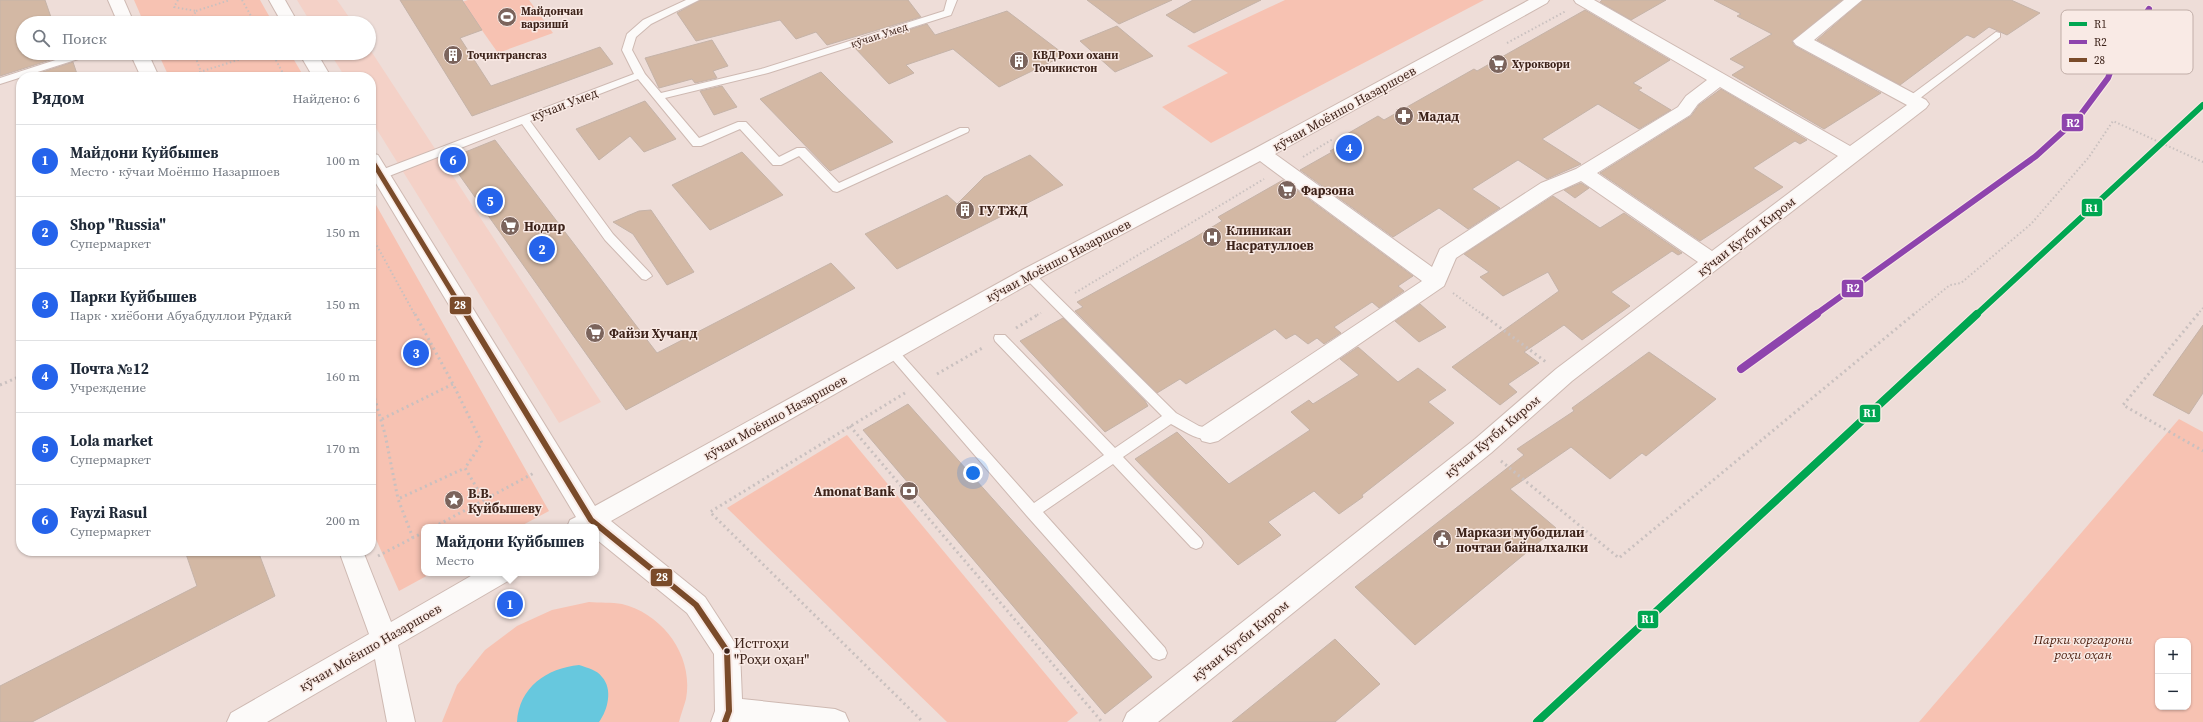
<!DOCTYPE html>
<html lang="ru">
<head>
<meta charset="utf-8">
<style>
	:root { --surface:#fff; --page:#f6f6f7; --text:#1f2937; --muted:#747a83; --line:#e0e1e3; --accent:#2563eb }
	body { margin:0; font-family:"Source Serif 4",serif; background:var(--page); color:var(--text) }
	.controls { position:absolute; right:12px; bottom:12px; display:grid; overflow:hidden; border-radius:8px; box-shadow:0 1px 3px #0004 }
	.controls button { width:36px; height:36px; display:grid; place-items:center; padding:0; border:0; border-bottom:1px solid var(--line); background:var(--surface); color:var(--text); font:20px sans-serif }
	.you { position:absolute; left:973px; top:473px; width:14px; height:14px; margin:-10px; border:3px solid #fff; border-radius:50%; background:#1a73e8; box-shadow:0 0 0 6px #1a73e833 }
	.badge { display:grid; place-items:center; width:26px; height:26px; border-radius:50%; background:var(--accent); color:#fff; font-size:13px; font-weight:700 }
	.pin { position:absolute; translate:-50% -50%; border:2px solid #fff; box-shadow:0 1px 4px #0006 }
	.popup { position:absolute; left:421px; top:524px; width:178px; height:52px; box-sizing:border-box; display:grid; place-content:center; border-radius:8px; background:var(--surface); filter:drop-shadow(0 1px 3px #0005); font-size:13px; white-space:nowrap; color:var(--muted) }
	.popup b { font-size:15px; color:var(--text) }
	.popup::after { content:''; position:absolute; left:50%; top:100%; margin-left:-8px; border:8px solid transparent; border-top-color:var(--surface) }
	.list { margin:0; padding:0; list-style:none }
	h2 { display:flex; justify-content:space-between; align-items:center; height:52px; margin:0; padding:0 16px; font-size:17px }
	h2 small { font-size:13px; font-weight:400; color:var(--muted) }
	.list li { display:grid; grid-template-columns:26px 1fr auto; gap:12px; align-items:center; box-sizing:border-box; height:72px; padding:0 16px; border-top:1px solid var(--line) }
	.list b { display:block; font-size:15px; white-space:nowrap }
	.list p { margin:0; font-size:13px; white-space:nowrap; color:var(--muted) }
	.list em { font-size:13px; font-style:normal; color:var(--muted) }
	.icon { flex:none; width:22px; height:22px; fill:none; stroke:currentColor; stroke-width:2; stroke-linecap:round; stroke-linejoin:round }
	.map { position:relative; flex:none; width:2203px; height:722px; overflow:hidden }
	.search { position:absolute; background:var(--surface); box-shadow:0 1px 3px #0004; left:16px; top:16px; width:360px; height:44px; display:flex; align-items:center; gap:10px; box-sizing:border-box; padding:0 14px; border-radius:22px; color:var(--muted); font-size:15px }
	.panel { position:absolute; background:var(--surface); box-shadow:0 1px 3px #0004; left:16px; top:72px; width:360px; height:484px; border-radius:16px }
	.map>svg:first-child { display:block }
	.built { fill:#f4d1c7 }
	.green { fill:#f7c2b2; fill-rule:evenodd }
	.water { fill:#67c8de }
	.building { fill:#d3b8a4; stroke:#c5b3a8 }
	.lines { fill:none; stroke-linecap:round; stroke-linejoin:round }
	.service-casing { stroke:#ceb9b2; stroke-width:2 }
	.minor-casing { stroke:#ceb9b2; stroke-width:2 }
	.path-far1 { stroke:#c9c0bf; stroke-width:2; stroke-dasharray:1.5 2.5; stroke-linecap:butt }
	.path { stroke:#c9c0bf; stroke-width:3; stroke-dasharray:2 3.5; stroke-linecap:butt }
	.service { fill:#fcfaf9; fill-rule:evenodd }
	.minor { fill:#fcfaf9; fill-rule:evenodd }
	.bus-1-far1-casing { stroke:#f9eae5; stroke-width:8 }
	.bus-1-casing { stroke:#f9eae5; stroke-width:10 }
	.bus-1-far1 { stroke:#7a4b2a; stroke-width:5 }
	.bus-1 { stroke:#7a4b2a; stroke-width:6 }
	.rail-1-far1-casing { stroke:#f9eae5; stroke-width:8 }
	.rail-1-casing { stroke:#f9eae5; stroke-width:10 }
	.rail-2-far1-casing { stroke:#f9eae5; stroke-width:8 }
	.rail-2-casing { stroke:#f9eae5; stroke-width:10 }
	.rail-1-far1 { stroke:#00a651; stroke-width:6 }
	.rail-1 { stroke:#00a651; stroke-width:8 }
	.rail-2-far1 { stroke:#8e44ad; stroke-width:6 }
	.rail-2 { stroke:#8e44ad; stroke-width:8 }
	.bus-dot { fill:#3d231a; stroke:#f9eae5; stroke-width:1.5 }
	.labels { text-anchor:middle; stroke-width:3; stroke-linejoin:round; paint-order:stroke }
	.far-poi-label { font-size:11px; font-weight:bold; fill:#3d231a; stroke:#f9eae5; text-anchor:start }
	.far-street-label { font-size:11px; fill:#3d231a; stroke:#f9eae5 }
	.street-label { font-size:13px; fill:#3d231a; stroke:#f9eae5 }
	.poi-label { font-size:13px; font-weight:bold; fill:#3d231a; stroke:#f9eae5; text-anchor:start }
	.park-label { font-size:13px; font-style:italic; fill:#4a1c0c; stroke:#f9eae5 }
	.near-bus-label { font-size:14px; fill:#3d231a; stroke:#f9eae5; text-anchor:start }
	.key { fill:#f9eae5; stroke:#c1aea8; stroke-width:1 }
	.key-label { font-size:11px; fill:#3d231a }
	.line-badge { stroke:#f9eae5; stroke-width:1.5 }
	.badge-label { font-size:11px; text-anchor:middle; font-weight:bold; fill:#fff }
</style>
</head>
<body>
<div class="map">
<svg width="2203" height="722" viewBox="0 0 2203 722">
	<rect width="100%" height="100%" fill="#eeddd8"/>
	<g class="built">
		<path d="M297 0H337L353 23H311Z"/>
		<path d="M369 48 601 402 559 423 371 120V77H345L330 53H369Z"/>
	</g>
	<g class="green">
		<path d="M134 0H260L273 23H144Z"/>
		<path d="M468 0H529L553 33 498 53 462 2Z"/>
		<path d="M1285 0H1484L1211 143 1162 107 1228 73 1187 46Z"/>
		<path d="M158 53H290L304 77H169Z"/>
		<path d="M371 196 549 511 519 527H424V573H432L399 591 371 528Z"/>
		<path d="M2179 419 2203 432V722H1919ZM2158 641H2188V707H2158Z"/>
		<path d="M847 435 1078 713 1067 722H947L727 508Z"/>
		<path d="M589 602C599 603 612 602 622 604 663 614 694 656 686 699 684 706 681 714 679 722H442L457 685 485 650 517 626 552 610Z"/>
	</g>
	<path class="water" d="M579 665C588 668 597 670 602 677 613 689 608 710 599 722H517C519 687 547 668 579 665Z"/>
	<g class="building">
		<path d="M0 0H45L53 23H23V53L69 54 0 76Z"/>
		<path d="M400 0H462L482 30 460 38 491 86 600 47 613 64 472 116Z"/>
		<path d="M700 0H908L921 17 827 45 816 32 796 39 780 20 696 41 677 13Z"/>
		<path d="M1087 0H1172L1119 24Z"/>
		<path d="M1193 0H1261L1194 33 1166 15Z"/>
		<path d="M1602 0H1666L1631 20 1600 2Z"/>
		<path d="M1714 0H1842L1792 42 1795 46 1881 93 1824 129 1732 75 1745 67 1730 59 1772 34 1737 16 1741 14Z"/>
		<path d="M1863 0H2011L2040 13 2007 35 1989 27 1974 38 1967 35 1900 85 1817 40Z"/>
		<path d="M1585 10 1670 60 1633 83 1642 88 1638 90 1671 110 1639 129 1598 104 1542 139 1581 164 1547 179 1518 160 1472 189 1500 208 1468 229 1439 208 1393 237 1300 170 1332 152 1330 151 1353 138 1347 134 1378 116 1384 120 1474 69 1477 71Z"/>
		<path d="M1007 11 1065 55 999 87 953 49 906 65 914 73 889 84 854 47 927 24 935 35Z"/>
		<path d="M1117 26 1153 56 1115 72 1080 41Z"/>
		<path d="M712 40 728 66 713 71 717 78 695 83 692 79 659 88 645 58Z"/>
		<path d="M73 62 78 77H27Z"/>
		<path d="M821 72 841 92 893 142 830 171 760 99Z"/>
		<path d="M722 86 737 107 714 115 700 91Z"/>
		<path d="M1721 89 1807 140 1800 144 1795 141 1753 168 1783 187 1700 241 1600 173 1691 116 1699 105Z"/>
		<path d="M645 101 676 139 644 152 630 136 599 160 576 129Z"/>
		<path d="M495 140 657 353 831 263 855 288 626 410 448 159Z"/>
		<path d="M742 152 783 195 710 230 672 185Z"/>
		<path d="M1030 155 1063 185 897 269 865 234 947 195 957 204 984 177Z"/>
		<path d="M1283 180 1413 276 1398 286 1404 291 1379 308 1372 302 1334 327 1341 333 1324 344 1317 338 1308 344 1295 334 1286 339 1275 329 1186 384 1180 379 1157 393 1075 311 1083 307 1077 302 1194 238 1222 221 1218 217Z"/>
		<path d="M1581 183 1589 188 1575 198 1564 190Z"/>
		<path d="M1553 196 1600 228 1624 213 1682 253 1678 255 1672 251 1611 292 1630 306 1582 340 1564 325 1524 352 1539 363 1508 384 1517 392 1500 405 1452 367 1559 291 1548 272 1503 296 1480 277 1489 272 1464 254Z"/>
		<path d="M651 210 694 272 667 285 633 234 613 222 639 211Z"/>
		<path d="M1420 304 1446 327 1419 342 1395 321Z"/>
		<path d="M1063 318 1145 401 1148 406 1105 432 1020 341Z"/>
		<path d="M2203 325V393L2189 414 2153 395Z"/>
		<path d="M1358 347 1398 382 1418 368 1446 390 1428 402 1454 423 1362 495 1363 497 1339 514 1314 491 1268 522 1281 535 1238 565 1135 459 1177 432 1229 484 1310 430 1291 412 1309 400 1313 404 1359 375 1340 359Z"/>
		<path d="M1649 352 1716 399 1646 456 1642 453 1610 479 1571 447 1510 489 1556 528 1415 645 1355 587 1524 455 1517 449 1574 411 1572 408Z"/>
		<path d="M908 404 1152 677 1105 714 863 430Z"/>
		<path d="M185 551H258L275 596 32 722H0V686L197 586Z"/>
		<path d="M1335 639 1380 684 1335 722H1232Z"/>
	</g>
	<g class="lines">
		<defs>
			<g id="service">
				<path d="M686 0H699L651 24 636 37 632 50 645 74 661 93 761 69 944 11 947 0H957L951 15 768 73 665 98 699 138 738 122H746L779 157 797 148H805L839 183 960 128H968L969 130 968 132 837 192 833 191 799 156 781 165H773L740 129 701 146H693L638 79 530 121 613 234 650 273 652 276 646 280 642 279 605 240 522 124 384 178H376L374 175 376 172 634 74 622 50 627 34 643 20Z"/>
				<path d="M1996 32 2000 33V37L1915 102H1907L1906 100 1907 98Z"/>
				<path d="M77 53H92L91 55 0 84V78Z"/>
				<path d="M1029 271 1033 272 1176 413 1199 426 1215 430 1217 434 1215 438C1200 443 1184 431 1171 424L1123 457 1201 539 1203 543 1201 547 1196 549 1191 547 1113 464 1043 512 1165 648 1167 653 1165 658 1159 660 1153 658 1027 516 885 351 886 348H896L1034 503 1104 455 995 341 994 338 995 335H1005L1115 448 1162 416 1025 278 1023 275 1025 272Z"/>
			</g>
			<g id="minor">
				<path d="M108 0H124L134 23H118Z"/>
				<path d="M269 0H285L298 23H282Z"/>
				<path d="M1529 0H1549L1547 3 1275 154 1432 267 1440 249 1541 183 1576 169 1678 107 1686 96 1707 80 1576 3 1574 0H1594L1850 146 1907 105 1796 45 1793 41 1844 0H1862L1814 40 1926 100 1929 104 1926 108 1572 381 1491 453 1158 722H1123L1127 713 1475 439 1556 369 1698 262 1581 181 1555 193 1456 258 1444 286 1218 441 1210 443 1202 441 1198 434 1202 427 1422 281 1260 161 1036 280 611 521 705 597 740 651 742 699 835 709 845 713 849 722H711L715 711 714 654 687 613 596 539V527H567L570 520 576 517 371 175V153L378 155 595 506 1022 270 1254 149ZM1720 87 1838 156 1712 251 1597 173 1690 115 1698 104Z"/>
				<path d="M130 53H148L159 77H141Z"/>
				<path d="M299 53H317L331 77H313Z"/>
				<path d="M339 551H363L391 622 476 573H512L508 581 398 645 415 722H387L375 659 267 722H227L231 713 369 634Z"/>
			</g>
		</defs>
		<use href="#service" class="service-casing"/>
		<use href="#minor" class="minor-casing"/>
		<g class="path-far1">
			<path d="M178 0 174 7 196 11 190 23"/>
			<path d="M242 0 255 23"/>
			<path d="M196 11 230 0"/>
			<path d="M1507 43 1566 11"/>
			<path d="M194 53 203 77"/>
			<path d="M272 53 285 77"/>
			<path d="M184 77 260 53"/>
			<path d="M1303 157 1333 139"/>
			<path d="M371 235 415 315"/>
			<path d="M1075 293 1264 179"/>
			<path d="M1453 293 1483 315"/>
			<path d="M1037 315 1041 313"/>
			<path d="M1913 315 1950 285 1961 283 2031 224 2089 157 2113 121 2203 162"/>
			<path d="M2197 315 2203 308"/>
		</g>
		<g class="path">
			<path d="M415 314 453 384 482 443 465 468 484 500"/>
			<path d="M1482 314 1546 362"/>
			<path d="M2198 314 2123 405 2203 451"/>
			<path d="M1016 328 1039 314"/>
			<path d="M937 374 984 347"/>
			<path d="M0 385 21 376"/>
			<path d="M905 393 710 512 923 722"/>
			<path d="M371 395 374 396 385 434 398 499"/>
			<path d="M382 419 453 384"/>
			<path d="M850 426 1102 722"/>
			<path d="M1501 461 1619 558 1914 314"/>
			<path d="M434 527 534 473"/>
			<path d="M413 538 398 499 465 468"/>
			<path d="M378 556 424 532"/>
		</g>
		<use href="#service" class="service"/>
		<use href="#minor" class="minor"/>
		<defs>
			<path id="bus-1-far1" d="M371 159 466 315"/>
			<path id="bus-1" d="M466 314 591 520 696 605 727 651 729 711 725 722"/>
		</defs>
		<use href="#bus-1-far1" class="bus-1-far1-casing"/>
		<use href="#bus-1" class="bus-1-casing"/>
		<use href="#bus-1-far1" class="bus-1-far1"/>
		<use href="#bus-1" class="bus-1"/>
		<defs>
			<path id="rail-1-far1" d="M1976 315 2203 105"/>
			<path id="rail-1" d="M1537 722 1977 314"/>
			<path id="rail-2-far1" d="M1815 315 2036 156 2079 117 2108 78 2116 57 2149 9"/>
			<path id="rail-2" d="M1741 369 1817 314"/>
		</defs>
		<use href="#rail-1-far1" class="rail-1-far1-casing"/>
		<use href="#rail-1" class="rail-1-casing"/>
		<use href="#rail-2-far1" class="rail-2-far1-casing"/>
		<use href="#rail-2" class="rail-2-casing"/>
		<use href="#rail-1-far1" class="rail-1-far1"/>
		<use href="#rail-1" class="rail-1"/>
		<use href="#rail-2-far1" class="rail-2-far1"/>
		<use href="#rail-2" class="rail-2"/>
	</g>
	<defs>
		<symbol id="stadium-disc" viewBox="-11 -11 22 22"><circle r="9.5" fill="#7b645c" stroke="#f9eae5"/><path d="M0-5a6.5 5 0 1 0 0 10a6.5 5 0 1 0 0-10ZM-3.5-1.8h7v3.6h-7Z" fill="#fff"/></symbol>
		<symbol id="building-disc" viewBox="-11 -11 22 22"><circle r="9.5" fill="#7b645c" stroke="#f9eae5"/><path d="M-4-6H4V6H1V3H-1V6H-4ZM-2.5-4.3h1.7v1.8h-1.7ZM.8-4.3h1.7v1.8H.8ZM-2.5-1h1.7V.8h-1.7ZM.8-1h1.7V.8H.8Z" fill="#fff"/></symbol>
		<symbol id="supermarket-disc" viewBox="-11 -11 22 22"><circle r="9.5" fill="#7b645c" stroke="#f9eae5"/><path d="M-6-5.5h2.5l.6 2H6L4.5 2H-2.5L-4.4-4H-6ZM-1.5 3.2a1.3 1.3 0 1 0 .1 0ZM3 3.2a1.3 1.3 0 1 0 .1 0Z" fill="#fff"/></symbol>
		<symbol id="pharmacy-disc" viewBox="-11 -11 22 22"><circle r="9.5" fill="#7b645c" stroke="#f9eae5"/><path d="M-2-6h4v4h4v4h-4v4h-4v-4h-4v-4h4Z" fill="#fff"/></symbol>
		<symbol id="hospital-disc" viewBox="-11 -11 22 22"><circle r="9.5" fill="#7b645c" stroke="#f9eae5"/><path d="M-5-5h3v3.5h4V-5h3V5h-3V1.5h-4V5h-3Z" fill="#fff"/></symbol>
		<symbol id="bank-disc" viewBox="-11 -11 22 22"><circle r="9.5" fill="#7b645c" stroke="#f9eae5"/><path d="M-6-4H6V4H-6ZM0-2.3a2.3 2.3 0 1 0 0 4.6a2.3 2.3 0 1 0 0-4.6Z" fill="#fff"/></symbol>
		<symbol id="sight-disc" viewBox="-11 -11 22 22"><circle r="9.5" fill="#7b645c" stroke="#f9eae5"/><path d="M0-6L1.8-2.2L6-1.7L2.9 1.2L3.7 5.4L0 3.3L-3.7 5.4L-2.9 1.2L-6-1.7L-1.8-2.2Z" fill="#fff"/></symbol>
		<symbol id="civic-disc" viewBox="-11 -11 22 22"><circle r="9.5" fill="#7b645c" stroke="#f9eae5"/><path d="M-.6-6.5H3V-4.5H.6V-3L4-1V1h2V6H-6V1h2V-1L-.6-3ZM-1.2 2.5V6h2.4V2.5Z" fill="#fff"/></symbol>
	</defs>
	<g fill-rule="evenodd">
		<use href="#stadium-disc" x="496" y="6" width="22" height="22"/>
		<use href="#building-disc" x="442" y="44" width="22" height="22"/>
		<use href="#building-disc" x="1008" y="50" width="22" height="22"/>
		<use href="#supermarket-disc" x="1487" y="53" width="22" height="22"/>
		<use href="#pharmacy-disc" x="1393" y="105" width="22" height="22"/>
		<use href="#supermarket-disc" x="1276" y="179" width="22" height="22"/>
		<use href="#building-disc" x="954" y="199" width="22" height="22"/>
		<use href="#supermarket-disc" x="499" y="215" width="22" height="22"/>
		<use href="#hospital-disc" x="1201" y="226" width="22" height="22"/>
		<use href="#supermarket-disc" x="584" y="322" width="22" height="22"/>
		<use href="#bank-disc" x="898" y="480" width="22" height="22"/>
		<use href="#sight-disc" x="443" y="489" width="22" height="22"/>
		<use href="#civic-disc" x="1431" y="528" width="22" height="22"/>
	</g>
	<circle class="bus-dot" cx="727" cy="651" r="3.5"/>
	<g class="labels">
		<g class="far-poi-label">
			<text x="521" y="15">Майдончаи<tspan x="521" dy="13">варзишӣ</tspan></text>
			<text x="467" y="59">Тоҷиктрансгаз</text>
			<text x="1033" y="59">КВД Рохи охани<tspan x="1033" dy="13">Точикистон</tspan></text>
			<text x="1512" y="68">Хуроквори</text>
		</g>
		<g class="far-street-label">
			<text transform="translate(879 35) rotate(-18)" y="4">кӯчаи Умед</text>
		</g>
		<g class="street-label">
			<text transform="translate(564 104) rotate(-21)" y="5">кӯчаи Умед</text>
			<text transform="translate(1344 108) rotate(-29)" y="5">кӯчаи Моёншо Назаршоев</text>
			<text transform="translate(1746 236) rotate(-38)" y="5">кӯчаи Кутби Киром</text>
			<text transform="translate(1058 260) rotate(-28)" y="5">кӯчаи Моёншо Назаршоев</text>
			<text transform="translate(775 417) rotate(-29)" y="5">кӯчаи Моёншо Назаршоев</text>
			<text transform="translate(1492 436) rotate(-40)" y="5">кӯчаи Кутби Киром</text>
			<text transform="translate(1240 640) rotate(-39)" y="5">кӯчаи Кутби Киром</text>
			<text transform="translate(370 647) rotate(-30)" y="5">кӯчаи Моёншо Назаршоев</text>
		</g>
		<g class="poi-label">
			<text x="1418" y="121">Мадад</text>
			<text x="1301" y="195">Фарзона</text>
			<text x="979" y="215">ГУ ТЖД</text>
			<text x="524" y="231">Нодир</text>
			<text x="1226" y="235">Клиникаи<tspan x="1226" dy="15">Насратуллоев</tspan></text>
			<text x="609" y="338">Файзи Хучанд</text>
			<text x="895" y="496" text-anchor="end">Amonat Bank</text>
			<text x="468" y="498">В.В.<tspan x="468" dy="15">Куйбышеву</tspan></text>
			<text x="1456" y="537">Маркази мубодилаи<tspan x="1456" dy="15">почтаи байналхалки</tspan></text>
		</g>
		<g class="park-label">
			<text x="2083" y="644">Парки коргарони<tspan x="2083" dy="15">роҳи оҳан</tspan></text>
		</g>
		<g class="near-bus-label">
			<text x="734" y="648">Истгоҳи<tspan x="734" dy="16">"Роҳи оҳан"</tspan></text>
		</g>
	</g>
	<rect x="2061" y="10" width="132" height="64" rx="6" class="key"/>
	<rect x="2069" y="22" width="18" height="4" fill="#00a651"/>
	<rect x="2069" y="40" width="18" height="4" fill="#8e44ad"/>
	<rect x="2069" y="58" width="18" height="4" fill="#7a4b2a"/>
	<g class="key-label">
		<text x="2094" y="28">R1</text>
		<text x="2094" y="46">R2</text>
		<text x="2094" y="64">28</text>
	</g>
	<g class="line-badge">
		<rect x="2061" y="113" width="23" height="19" rx="4" fill="#8e44ad"/>
		<rect x="2081" y="198" width="22" height="19" rx="4" fill="#00a651"/>
		<rect x="1841" y="279" width="23" height="19" rx="4" fill="#8e44ad"/>
		<rect x="449" y="296" width="23" height="19" rx="4" fill="#7a4b2a"/>
		<rect x="1859" y="404" width="22" height="19" rx="4" fill="#00a651"/>
		<rect x="650" y="568" width="23" height="19" rx="4" fill="#7a4b2a"/>
		<rect x="1637" y="610" width="22" height="19" rx="4" fill="#00a651"/>
	</g>
	<g class="badge-label">
		<text x="2073" y="127">R2</text>
		<text x="2092" y="212">R1</text>
		<text x="1853" y="292">R2</text>
		<text x="460" y="309">28</text>
		<text x="1870" y="417">R1</text>
		<text x="662" y="581">28</text>
		<text x="1648" y="623">R1</text>
	</g>
</svg>
<div class="controls">
<button>+</button>
<button>−</button>
</div>
<div class="you"></div>
<div class="pin badge" style="left:510px;top:604px">1</div>
<div class="popup"><b>Майдони Куйбышев</b>Место</div>
<div class="pin badge" style="left:542px;top:249px">2</div>
<div class="pin badge" style="left:416px;top:353px">3</div>
<div class="pin badge" style="left:1349px;top:148px">4</div>
<div class="pin badge" style="left:490px;top:201px">5</div>
<div class="pin badge" style="left:453px;top:160px">6</div>
<div class="search"><svg class="icon" aria-label="search" viewBox="0 0 24 24"><circle cx="10" cy="10" r="6"/><path d="M15 15l6 6"/></svg>Поиск</div>
<section class="panel">
<h2>Рядом<small>Найдено: 6</small></h2>
<ul class="list">
<li><span class="badge">1</span><div><b>Майдони Куйбышев</b><p>Место · кӯчаи Моёншо Назаршоев</p></div><em>100 m</em></li>
<li><span class="badge">2</span><div><b>Shop &quot;Russia&quot;</b><p>Супермаркет</p></div><em>150 m</em></li>
<li><span class="badge">3</span><div><b>Парки Куйбышев</b><p>Парк · хиёбони Абуабдуллои Рӯдакӣ</p></div><em>150 m</em></li>
<li><span class="badge">4</span><div><b>Почта №12</b><p>Учреждение</p></div><em>160 m</em></li>
<li><span class="badge">5</span><div><b>Lola market</b><p>Супермаркет</p></div><em>170 m</em></li>
<li><span class="badge">6</span><div><b>Fayzi Rasul</b><p>Супермаркет</p></div><em>200 m</em></li>
</ul>
</section>
</div>
</body>
</html>
